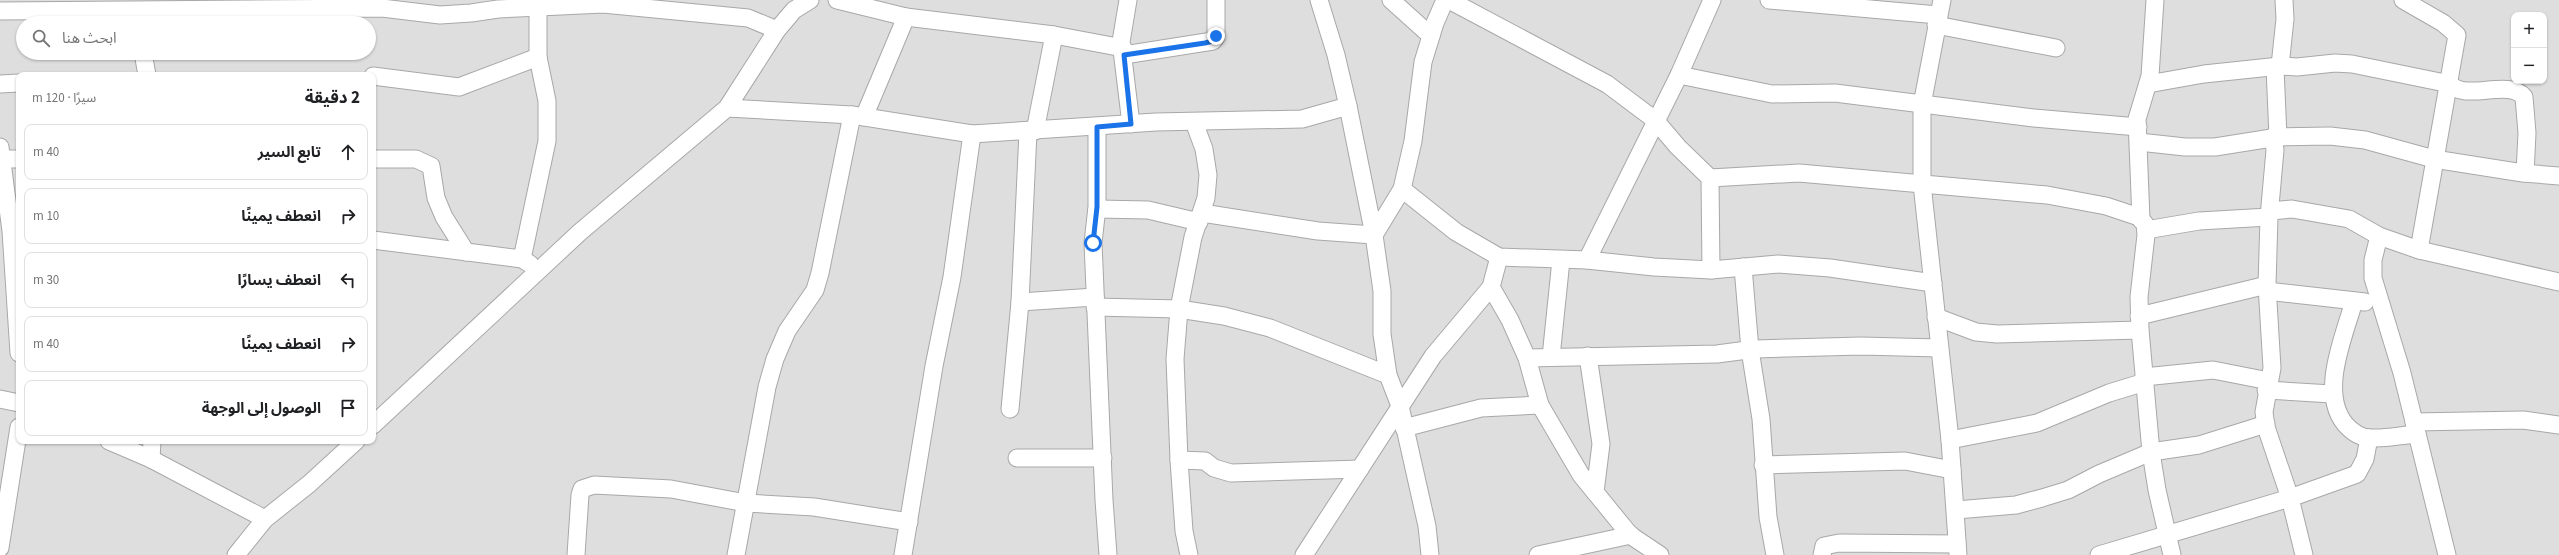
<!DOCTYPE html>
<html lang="ar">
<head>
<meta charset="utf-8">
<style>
	:root { --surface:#fff; --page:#f6f6f6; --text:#202124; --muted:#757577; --line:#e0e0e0 }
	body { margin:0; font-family:"Source Sans 3","Noto Sans Arabic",sans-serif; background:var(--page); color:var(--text); direction:rtl }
	.controls { position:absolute; right:12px; top:12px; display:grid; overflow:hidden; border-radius:8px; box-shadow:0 1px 3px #0004 }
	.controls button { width:36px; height:36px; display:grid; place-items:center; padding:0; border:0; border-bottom:1px solid var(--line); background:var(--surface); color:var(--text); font:20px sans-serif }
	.stop { position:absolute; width:12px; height:12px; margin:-9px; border:3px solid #1a73e8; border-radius:50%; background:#fff }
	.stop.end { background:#1a73e8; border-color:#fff; box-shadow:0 1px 4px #0008 }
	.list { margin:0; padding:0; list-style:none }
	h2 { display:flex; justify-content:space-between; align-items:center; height:52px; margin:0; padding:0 16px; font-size:17px }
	h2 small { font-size:13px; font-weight:400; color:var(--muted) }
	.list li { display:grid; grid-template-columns:26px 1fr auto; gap:12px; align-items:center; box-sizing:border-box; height:56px; margin:0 8px 8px; padding:0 8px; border:1px solid var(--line); border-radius:8px }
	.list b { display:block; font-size:15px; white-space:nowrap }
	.list em { font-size:13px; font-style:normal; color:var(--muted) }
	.icon { flex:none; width:22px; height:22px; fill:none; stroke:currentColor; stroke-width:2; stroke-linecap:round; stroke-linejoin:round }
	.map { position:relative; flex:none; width:2559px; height:555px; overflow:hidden; direction:ltr }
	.search { position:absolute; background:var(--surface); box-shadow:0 1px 3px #0004; left:16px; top:16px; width:360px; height:44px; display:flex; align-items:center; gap:10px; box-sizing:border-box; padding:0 14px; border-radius:22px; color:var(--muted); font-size:15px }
	.panel { position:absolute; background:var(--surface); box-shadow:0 1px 3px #0004; left:16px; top:72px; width:360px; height:372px; border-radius:8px; direction:rtl }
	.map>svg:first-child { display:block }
	.residential { fill:#dfdede; fill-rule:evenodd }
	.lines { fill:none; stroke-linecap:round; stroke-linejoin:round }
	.minor-casing { stroke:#a8a8a8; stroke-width:19 }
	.minor { stroke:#fff; stroke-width:17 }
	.route { stroke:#1a73e8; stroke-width:5 }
</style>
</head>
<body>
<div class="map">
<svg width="2559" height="555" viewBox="0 0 2559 555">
	<rect width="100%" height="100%" fill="#f1f0e8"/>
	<path class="residential" d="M0 0H2559V555H0ZM2514 15H2544V81H2514ZM23 23H369V53H23ZM19 75H373V441H19Z"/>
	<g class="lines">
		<defs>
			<g id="minor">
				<path d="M837 0 906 17 1054 35 1123 48"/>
				<path d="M1128 0 1121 42 1131 124"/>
				<path d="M1319 0 1336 55 1348 106 1374 235 1382 291V334L1388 375 1400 406 1427 526 1430 555"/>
				<path d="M1391 0 1431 36"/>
				<path d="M1449 0 1607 84 1655 120 1678 147 1710 178 1711 270"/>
				<path d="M1769 0 1938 15"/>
				<path d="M1942 0 1922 105V184L1950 440 1958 555"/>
				<path d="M2403 0 2443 23 2457 35 2419 250"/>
				<path d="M0 11 382 8 440 15 471 13 498 9 603 4 748 18 777 30"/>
				<path d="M1936 25 2056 48"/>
				<path d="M143 53 147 75"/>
				<path d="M1124 55 1213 41 1216 37V0"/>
				<path d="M2280 66 2285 19 2284 0"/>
				<path d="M2275 68 2278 137"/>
				<path d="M1679 75 1772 94 1835 93 2034 118 2138 127"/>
				<path d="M373 76 459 87 538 57"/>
				<path d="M0 84 19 83"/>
				<path d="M2148 84 2204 74 2280 66 2297 67 2335 63 2352 64 2450 84C2465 102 2509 78 2524 97L2527 133 2525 173"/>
				<path d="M727 108 852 115 972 134 1156 122 1302 119 1348 106"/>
				<path d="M864 117 906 17"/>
				<path d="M1097 127V207L1093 243 1104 500 1108 555"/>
				<path d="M1035 131 1054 35"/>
				<path d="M2273 137 2275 150 2269 217 2267 285 2272 368 2264 412 2266 427 2290 498 2304 555"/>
				<path d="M2139 142 2185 147H2215L2278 137 2330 136 2365 140 2434 159 2523 173 2559 176"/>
				<path d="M0 147 11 231 19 353"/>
				<path d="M2 159H19"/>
				<path d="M373 159H416L431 166 436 198 444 217 466 252"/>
				<path d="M1710 178 1799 173 2047 195 2106 206 2139 217 2145 224 2146 235 2139 297 2140 330 2151 452 2157 490 2172 555"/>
				<path d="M1402 189 1456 232 1499 257 1587 260 1654 267 1711 270 1778 264 1830 268 1933 283"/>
				<path d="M1097 209 1148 210 1199 222"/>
				<path d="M2270 211 2292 209 2349 219 2379 236 2419 250 2559 282"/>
				<path d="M1202 213 1318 231 1374 235 1402 189 1413 141 1423 62 1435 23 1445 0"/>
				<path d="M2141 220 2137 119 2150 76 2155 0"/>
				<path d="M2146 230 2199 221 2269 217"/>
				<path d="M2379 236 2373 260V278L2402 373 2447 555"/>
				<path d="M373 240 522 259 530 264"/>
				<path d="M522 259 547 141V101L538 57V6"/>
				<path d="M1587 260 1679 75 1712 0"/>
				<path d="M1743 267 1750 350 1761 419 1768 517 1775 555"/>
				<path d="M1491 287 1510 320 1527 358 1540 405 1581 475 1630 535 1660 555"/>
				<path d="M2267 291 2365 302"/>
				<path d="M2354 301C2344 337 2319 392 2345 424 2352 432 2360 438 2371 438 2386 439 2402 435 2417 434"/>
				<path d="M1020 302 1095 297"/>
				<path d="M1095 307 1179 309 1224 316 1270 328 1388 375"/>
				<path d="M2139 316 2267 285"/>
				<path d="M1936 317 1976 332 1997 334 2140 330"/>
				<path d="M1588 356 1601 444 1595 492"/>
				<path d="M1551 357 1561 260"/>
				<path d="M1527 358 1717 354 1755 349 1861 346 1939 348"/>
				<path d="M2144 377 2213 370 2269 381"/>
				<path d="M2266 390 2332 394"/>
				<path d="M0 399 19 403"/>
				<path d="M1010 409 1020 302 1028 132"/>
				<path d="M2414 422 2523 420 2559 425"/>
				<path d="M373 425 580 232 727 108 777 30 794 10 810 0"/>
				<path d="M1404 428 1481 408 1540 405"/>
				<path d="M1950 440 2037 423 2109 393 2145 382"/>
				<path d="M109 441 151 459 265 519"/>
				<path d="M1017 458H1103"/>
				<path d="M151 459 152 441"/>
				<path d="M1179 460 1205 461 1214 468 1231 473 1360 469"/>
				<path d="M1763 465 1905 461 1952 470"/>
				<path d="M1956 510 2016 505 2042 498 2068 490 2099 474 2151 452 2199 445 2266 424"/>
				<path d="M0 548 19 427"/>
				<path d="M236 555 265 519 309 484 356 441"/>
				<path d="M576 555 580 495 582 489 594 485 671 489 746 503 814 507 909 522"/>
				<path d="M736 555 767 387 775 359 787 331 815 290 820 273 852 115"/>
				<path d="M903 555 934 366 952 277 972 134"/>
				<path d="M1189 555 1184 531 1179 460 1175 359 1179 309 1193 237 1206 198 1208 175 1204 149 1194 122"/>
				<path d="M1304 555 1433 356 1491 287 1499 257"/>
				<path d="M1538 555 1631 535"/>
				<path d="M1822 555 1824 546 1839 543 1957 544"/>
				<path d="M2099 555 2290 498 2357 474 2365 459 2369 438"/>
			</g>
		</defs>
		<use href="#minor" class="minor-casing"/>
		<use href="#minor" class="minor"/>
	</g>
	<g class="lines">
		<path class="route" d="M1093 243 1097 207V127L1131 124 1124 55 1205 43 1213 41 1216 36"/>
	</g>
</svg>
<div class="controls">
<button>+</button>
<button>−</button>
</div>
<div class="stop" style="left:1093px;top:243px"></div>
<div class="stop end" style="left:1216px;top:36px"></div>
<div class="search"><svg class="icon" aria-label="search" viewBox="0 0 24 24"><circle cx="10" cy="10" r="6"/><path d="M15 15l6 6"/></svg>ابحث هنا</div>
<section class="panel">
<h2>2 دقيقة<small>سيرًا · 120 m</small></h2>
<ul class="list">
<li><svg class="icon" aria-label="ahead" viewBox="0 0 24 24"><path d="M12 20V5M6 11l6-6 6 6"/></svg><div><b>تابع السير</b></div><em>40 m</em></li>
<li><svg class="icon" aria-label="right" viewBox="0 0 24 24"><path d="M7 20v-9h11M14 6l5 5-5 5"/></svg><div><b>انعطف يمينًا</b></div><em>10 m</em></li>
<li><svg class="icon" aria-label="left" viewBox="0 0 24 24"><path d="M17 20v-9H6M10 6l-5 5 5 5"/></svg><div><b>انعطف يسارًا</b></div><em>30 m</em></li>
<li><svg class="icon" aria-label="right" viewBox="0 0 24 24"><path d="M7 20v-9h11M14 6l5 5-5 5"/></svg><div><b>انعطف يمينًا</b></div><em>40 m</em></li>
<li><svg class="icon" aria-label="arrive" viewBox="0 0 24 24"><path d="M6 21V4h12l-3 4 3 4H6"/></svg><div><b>الوصول إلى الوجهة</b></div></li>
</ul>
</section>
</div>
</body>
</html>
